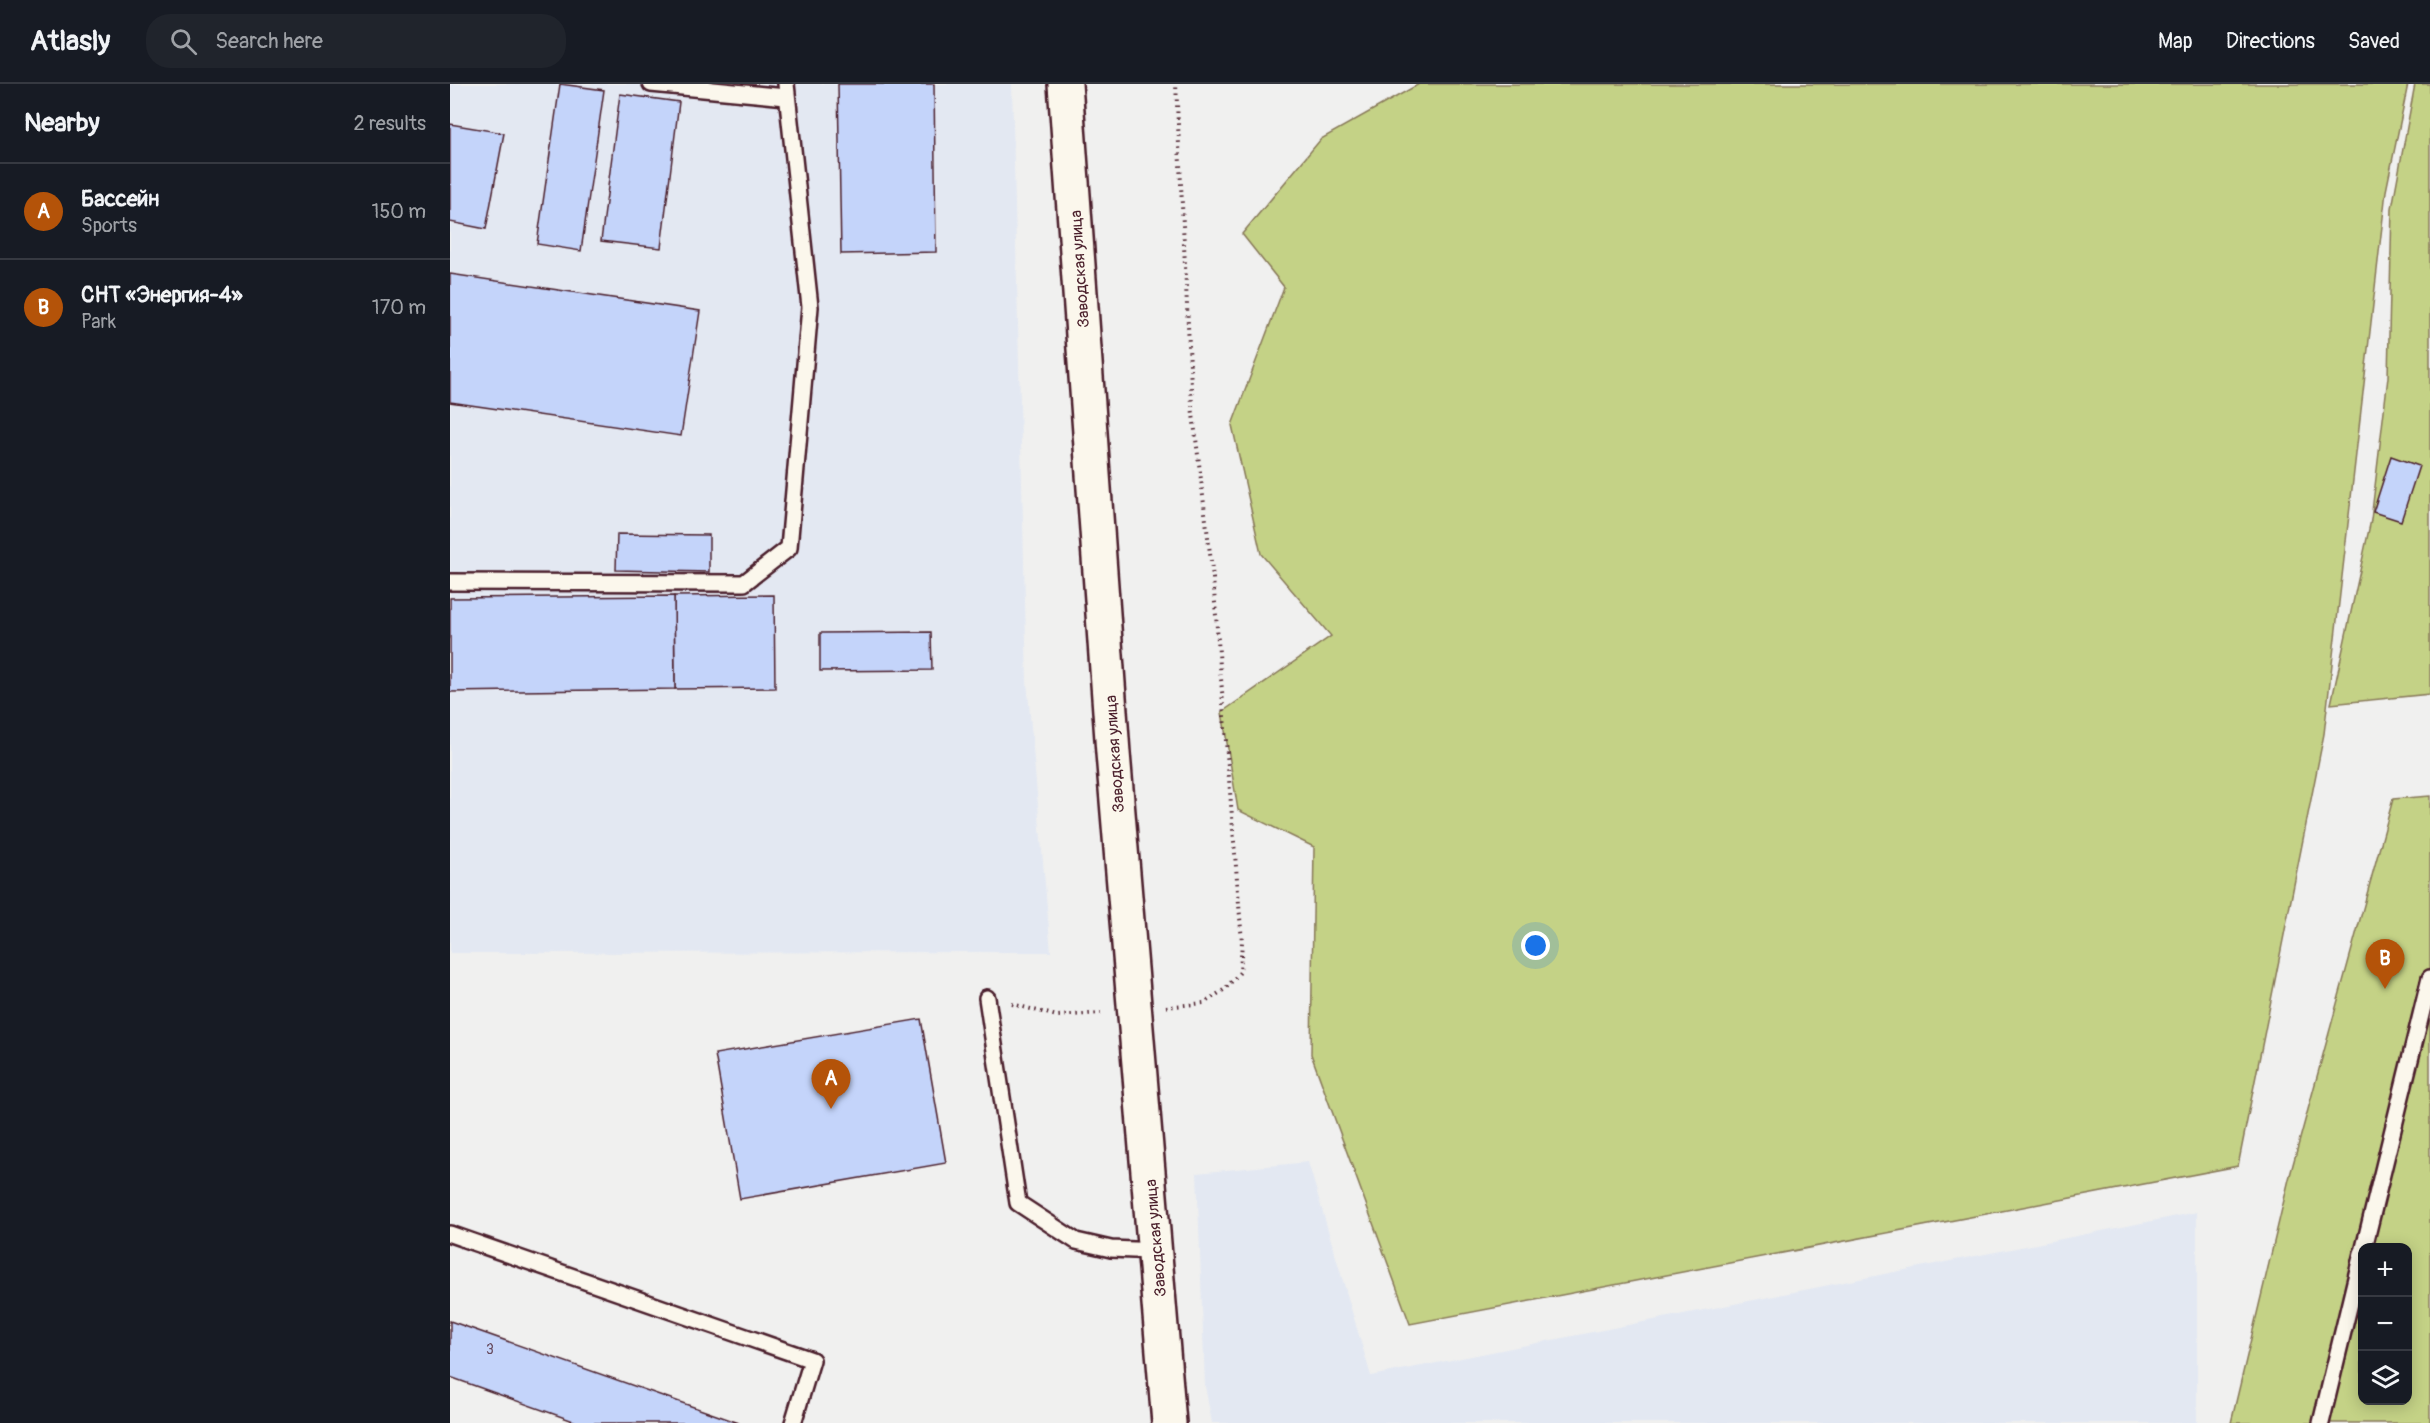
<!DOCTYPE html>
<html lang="en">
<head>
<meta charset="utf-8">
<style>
	:root { --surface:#171b24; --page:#20242c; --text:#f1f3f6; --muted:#9ea1a6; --line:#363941; --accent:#b45309 }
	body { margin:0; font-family:Pangolin,sans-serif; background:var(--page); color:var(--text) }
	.controls { position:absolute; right:18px; bottom:18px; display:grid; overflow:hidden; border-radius:12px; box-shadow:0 3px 15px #0003 }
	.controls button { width:54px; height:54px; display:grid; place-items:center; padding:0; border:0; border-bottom:2px solid var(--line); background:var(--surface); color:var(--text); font:30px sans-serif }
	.you { position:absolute; left:1086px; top:862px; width:21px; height:21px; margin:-15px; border:4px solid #fff; border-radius:50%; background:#1a73e8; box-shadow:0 0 0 9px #1a73e833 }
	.badge { display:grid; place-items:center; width:39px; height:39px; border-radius:50%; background:var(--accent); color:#fff; font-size:20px; font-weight:700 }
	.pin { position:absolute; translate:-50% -50px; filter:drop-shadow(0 2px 3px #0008) }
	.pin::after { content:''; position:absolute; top:32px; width:21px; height:18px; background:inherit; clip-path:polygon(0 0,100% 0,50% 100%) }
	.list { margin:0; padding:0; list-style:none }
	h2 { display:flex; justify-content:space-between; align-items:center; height:78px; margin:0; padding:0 24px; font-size:26px }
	h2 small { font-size:20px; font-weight:400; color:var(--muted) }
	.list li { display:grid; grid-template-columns:39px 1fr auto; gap:18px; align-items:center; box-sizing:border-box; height:96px; padding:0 24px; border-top:2px solid var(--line) }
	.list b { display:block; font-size:22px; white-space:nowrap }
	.list p { margin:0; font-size:20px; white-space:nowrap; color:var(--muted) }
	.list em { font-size:20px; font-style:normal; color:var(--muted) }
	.icon { flex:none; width:33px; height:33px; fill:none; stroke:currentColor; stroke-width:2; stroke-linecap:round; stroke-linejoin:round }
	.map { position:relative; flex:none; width:1980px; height:1339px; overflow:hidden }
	header { display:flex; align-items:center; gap:36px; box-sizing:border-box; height:84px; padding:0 30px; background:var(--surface); border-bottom:2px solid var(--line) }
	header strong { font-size:28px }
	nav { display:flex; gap:33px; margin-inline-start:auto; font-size:21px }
	.search { width:420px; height:54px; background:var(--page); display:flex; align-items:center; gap:15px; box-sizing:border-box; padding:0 21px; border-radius:24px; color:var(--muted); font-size:22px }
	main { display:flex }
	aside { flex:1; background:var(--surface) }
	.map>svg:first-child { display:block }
	.built { fill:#e3e8f2 }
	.green { fill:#c4d286; stroke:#877858; stroke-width:1.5; fill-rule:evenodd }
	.building { fill:#c4d4fa; stroke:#4a1f2b; stroke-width:1.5 }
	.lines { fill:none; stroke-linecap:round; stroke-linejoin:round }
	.service-casing { stroke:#4a1f2b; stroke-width:20 }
	.secondary-casing { stroke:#4a1f2b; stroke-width:38 }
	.path { stroke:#4a1f2b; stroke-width:4; stroke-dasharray:1.5 4.5; stroke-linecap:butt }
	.service { stroke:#fbf7ec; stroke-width:15 }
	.secondary { stroke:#fbf7ec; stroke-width:33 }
	.labels { text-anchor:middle; stroke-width:4.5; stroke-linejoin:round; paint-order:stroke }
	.number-label { font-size:14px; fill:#684c5f }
	.street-label { font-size:16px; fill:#4a1f2b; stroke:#fbf7ec }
</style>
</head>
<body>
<header>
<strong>Atlasly</strong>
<div class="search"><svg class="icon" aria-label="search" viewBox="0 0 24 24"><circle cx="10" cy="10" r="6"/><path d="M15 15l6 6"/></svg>Search here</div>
<nav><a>Map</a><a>Directions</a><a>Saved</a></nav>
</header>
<main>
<aside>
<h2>Nearby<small>2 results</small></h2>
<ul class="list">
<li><span class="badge">A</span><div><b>Бассейн</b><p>Sports</p></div><em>150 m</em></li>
<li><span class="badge">B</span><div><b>СНТ «Энергия-4»</b><p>Park</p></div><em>170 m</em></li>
</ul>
</aside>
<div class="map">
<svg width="1980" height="1339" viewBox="0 0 1980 1339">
	<rect width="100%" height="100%" fill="#f0f0ef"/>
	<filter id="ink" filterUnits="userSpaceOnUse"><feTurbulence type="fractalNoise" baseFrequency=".0167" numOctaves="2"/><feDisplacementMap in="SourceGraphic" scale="12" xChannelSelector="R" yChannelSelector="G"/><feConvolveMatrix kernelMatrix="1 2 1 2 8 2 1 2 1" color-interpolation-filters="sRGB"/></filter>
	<g filter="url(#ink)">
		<g class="built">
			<path d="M0 0H562L577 597 601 868 0 869Z"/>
			<path d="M858 1078 921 1292 1747 1128V1339H762L755 1302 747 1089Z"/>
		</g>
		<g class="green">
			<path d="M969 0H1958L1936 107 1874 650 1788 1082 960 1240 861 970 864 763 788 726 772 628 881 552 811 470 782 341 834 203 792 150 871 55Z"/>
			<path d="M1965 0H1980V610L1881 620 1921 436 1938 293 1942 124Z"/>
			<path d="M1980 712V1339H1781L1839 1095 1943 715ZM1912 1164H1958V1316H1912Z"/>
		</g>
		<g class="building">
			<path d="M110 0 154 6 131 167 87 160Z"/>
			<path d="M388 0H484L486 168 391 170Z"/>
			<path d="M170 10 229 18 211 164 151 157Z"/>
			<path d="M0 40 54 49 36 145 0 138Z"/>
			<path d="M0 190 250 227 231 352 0 318Z"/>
			<path d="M1941 372 1969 382 1951 437 1923 428Z"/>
			<path d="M167 450 259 451V488L166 486Z"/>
			<path d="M324 511 325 604 225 605 224 512Z"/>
			<path d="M224 512 225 605 0 608V514Z"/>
			<path d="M481 548 482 586 370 587V549Z"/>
			<path d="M471 935 496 1079 290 1115 265 970Z"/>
			<path d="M0 1237 289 1339H129L0 1293Z"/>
		</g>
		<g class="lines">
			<defs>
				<g id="service">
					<path d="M201 0 336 13"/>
					<path d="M0 498 294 499 339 464 360 223 336 0"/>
					<path d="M537 914 568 1119 626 1157 661 1165 706 1167"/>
					<path d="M0 1150 362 1276 343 1339"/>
					<path d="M1914 1164 1980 894"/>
					<path d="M1871 1339 1912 1169"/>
				</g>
				<path id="secondary" d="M615 0 663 669 719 1339"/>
			</defs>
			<use href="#service" class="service-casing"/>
			<use href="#secondary" class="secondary-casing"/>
			<g class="path">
				<path d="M562 920 607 932 651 929"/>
				<path d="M716 923 754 919 775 905 790 888 792 858 763 494 742 322 726 0"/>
			</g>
			<use href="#service" class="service"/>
			<use href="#secondary" class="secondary"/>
		</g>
	</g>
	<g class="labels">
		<g class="number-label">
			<text x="40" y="1270">3</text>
		</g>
		<g class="street-label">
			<text transform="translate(629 185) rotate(-94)" y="6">Заводская улица</text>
			<text transform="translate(664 670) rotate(-94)" y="6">Заводская улица</text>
			<text transform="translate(705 1154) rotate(-95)" y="6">Заводская улица</text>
		</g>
	</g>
</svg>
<div class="controls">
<button>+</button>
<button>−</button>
<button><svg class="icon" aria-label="layers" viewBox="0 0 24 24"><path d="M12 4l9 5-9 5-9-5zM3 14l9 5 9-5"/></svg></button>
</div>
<div class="you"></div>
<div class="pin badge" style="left:381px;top:1025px">A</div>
<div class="pin badge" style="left:1935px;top:905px">B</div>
</div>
</main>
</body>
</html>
